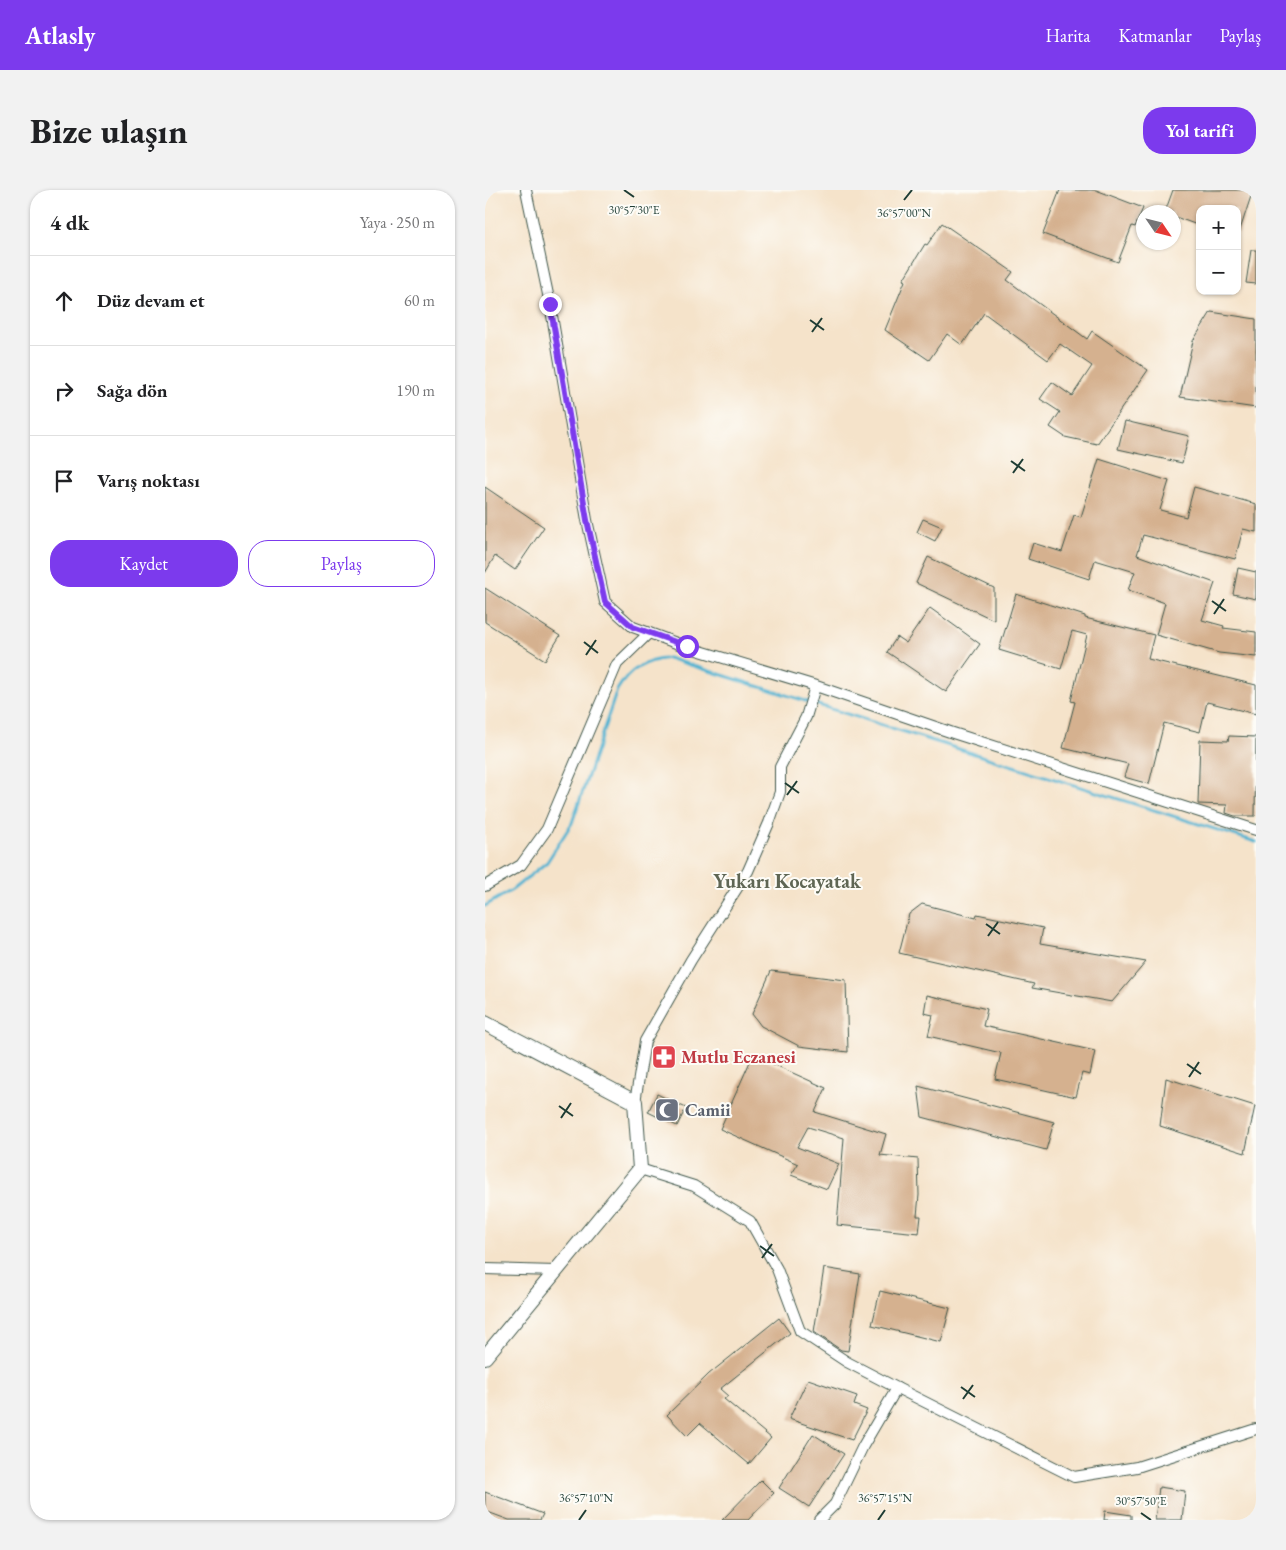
<!DOCTYPE html>
<html lang="tr">
<head>
<meta charset="utf-8">
<style>
	:root { --surface:#fff; --page:#f2f2f2; --text:#202124; --muted:#757577; --line:#e0e0e0; --accent:#7c3aed }
	body { margin:0; font-family:"EB Garamond",serif; background:var(--page); color:var(--text) }
	.controls { position:absolute; right:15px; top:15px; display:grid; overflow:hidden; border-radius:10px; box-shadow:0 1px 4px #0004 }
	.controls button { width:45px; height:45px; display:grid; place-items:center; padding:0; border:0; border-bottom:1px solid var(--line); background:var(--surface); color:var(--text); font:25px sans-serif }
	.compass { position:absolute; left:651px; top:15px; width:45px; height:45px; border-radius:50%; background:var(--surface); box-shadow:0 1px 4px #0004; rotate:125deg }
	.stop { position:absolute; width:15px; height:15px; margin:-11px; border:4px solid #7c3aed; border-radius:50%; background:#fff }
	.stop.end { background:#7c3aed; border-color:#fff; box-shadow:0 1px 5px #0008 }
	.list { margin:0; padding:0; list-style:none }
	h2 { display:flex; justify-content:space-between; align-items:center; height:65px; margin:0; padding:0 20px; font-size:21px }
	h2 small { font-size:16px; font-weight:400; color:var(--muted) }
	.list li { display:grid; grid-template-columns:32px 1fr auto; gap:15px; align-items:center; box-sizing:border-box; height:90px; padding:0 20px; border-top:1px solid var(--line) }
	.list b { display:block; font-size:19px; white-space:nowrap }
	.list em { font-size:16px; font-style:normal; color:var(--muted) }
	.actions { display:flex; gap:10px; padding:15px 20px }
	.actions a { flex:1; padding:11px 0; border:1px solid var(--accent); border-radius:20px; text-align:center; font-size:18px; color:var(--accent) }
	.actions .main { background:var(--accent); color:#fff }
	.icon { flex:none; width:28px; height:28px; fill:none; stroke:currentColor; stroke-width:2; stroke-linecap:round; stroke-linejoin:round }
	.map { position:relative; flex:none; width:771px; height:1330px; overflow:hidden; border-radius:20px }
	header { display:flex; align-items:center; gap:30px; box-sizing:border-box; height:70px; padding:0 25px; background:var(--accent); color:#fff }
	header strong { font-size:24px }
	nav { display:flex; gap:28px; margin-inline-start:auto; font-size:18px }
	.intro { display:flex; align-items:center; justify-content:space-between; box-sizing:border-box; height:120px; padding:0 30px }
	h1 { margin:0; font-size:35px }
	.button { padding:12px 22px; border-radius:20px; background:var(--accent); color:#fff; font-size:18px; font-weight:700 }
	main { display:flex; gap:30px; padding:0 30px }
	aside { flex:1; background:var(--surface); border-radius:20px; box-shadow:0 1px 4px #0004 }
	.map>svg:first-child { display:block }
	.lines { fill:none; stroke-linecap:round; stroke-linejoin:round }
	.stream { stroke:#54b4d2; stroke-width:3 }
	.building { fill:#d5b18f }
	.street-casing { stroke:#3f564a; stroke-width:12 }
	.secondary-casing { stroke:#3f564a; stroke-width:16 }
	.street { stroke:#fff; stroke-width:10 }
	.secondary { stroke:#fff; stroke-width:14 }
	.route { stroke:#7c3aed; stroke-width:6 }
	.ticks { fill:none; stroke:#1f3d34; stroke-width:2 }
	.labels { text-anchor:middle; stroke-width:4; stroke-linejoin:round; paint-order:stroke }
	.health-label { font-size:18px; font-weight:bold; fill:#be3a42; stroke:#fdfcf7; text-anchor:start }
	.worship-label { font-size:18px; font-weight:bold; fill:#5b616d; stroke:#fdfcf7; text-anchor:start }
	.quarter-label { font-size:20px; font-weight:bold; fill:#5f6654; stroke:#fdfcf7 }
	.ticks-label { font-size:12px; text-anchor:middle; fill:#1f3d34; stroke:#fdfcf7; stroke-width:4; stroke-linejoin:round; paint-order:stroke }
</style>
</head>
<body>
<header>
<strong>Atlasly</strong>
<nav><a>Harita</a><a>Katmanlar</a><a>Paylaş</a></nav>
</header>
<div class="intro"><h1>Bize ulaşın</h1><a class="button">Yol tarifi</a></div>
<main>
<aside>
<h2>4 dk<small>Yaya · 250 m</small></h2>
<ul class="list">
<li><svg class="icon" aria-label="ahead" viewBox="0 0 24 24"><path d="M12 20V5M6 11l6-6 6 6"/></svg><div><b>Düz devam et</b></div><em>60 m</em></li>
<li><svg class="icon" aria-label="right" viewBox="0 0 24 24"><path d="M7 20v-9h11M14 6l5 5-5 5"/></svg><div><b>Sağa dön</b></div><em>190 m</em></li>
<li><svg class="icon" aria-label="arrive" viewBox="0 0 24 24"><path d="M6 21V4h12l-3 4 3 4H6"/></svg><div><b>Varış noktası</b></div></li>
</ul>
<div class="actions"><a class="main">Kaydet</a><a>Paylaş</a></div>
</aside>
<div class="map">
<svg width="771" height="1330" viewBox="0 0 771 1330">
	<rect width="100%" height="100%" fill="#fdfcf7"/>
	<filter id="ink" filterUnits="userSpaceOnUse"><feTurbulence type="fractalNoise" baseFrequency=".02" numOctaves="2"/><feDisplacementMap in="SourceGraphic" scale="10" xChannelSelector="R" yChannelSelector="G"/><feConvolveMatrix kernelMatrix="1 2 1 2 8 2 1 2 1" color-interpolation-filters="sRGB"/></filter>
	<filter id="wash" filterUnits="userSpaceOnUse"><feTurbulence type="fractalNoise" baseFrequency=".0096" numOctaves="4" result="noise"/><feDisplacementMap in="SourceGraphic" scale="20" xChannelSelector="R" yChannelSelector="G"/><feGaussianBlur stdDeviation="1.12" result="paint"/><feColorMatrix in="noise" values="0 0 0 0 0 0 0 0 0 0 0 0 0 0 0 0 0 1.4 0 .05"/><feComposite in="paint" operator="in"/></filter>
	<g filter="url(#wash)">
		<rect width="100%" height="100%" fill="#f5e3ca"/>
		<g class="lines">
			<path class="stream" d="M0 716 27 700 62 672 87 633 132 500C145 479 159 471 183 468L771 652"/>
		</g>
		<g id="blocks">
			<g class="building">
				<path d="M575 0H611L658 18 650 37 647 36 633 72 558 44Z"/>
				<path d="M688 0H768L754 43 752 42V19H715V36L688 26V22H680Z"/>
				<path d="M457 33 528 82 522 90 602 149 607 141 663 180 612 254 580 247 565 237 575 222 555 209 567 192 587 206 607 176 575 154 563 170 499 123 477 155 462 144 444 170 400 140 420 91 418 90 440 54 442 55Z"/>
				<path d="M766 60H771V94L761 93Z"/>
				<path d="M726 122 771 129V218L695 207 708 151Z"/>
				<path d="M640 231 704 246 697 273 633 259Z"/>
				<path d="M614 269 684 291 675 320 701 327 709 297 771 314V342L758 339 750 369 658 345 652 365 730 393 717 430 739 436 738 438 771 442V467L734 463 671 445 680 413 643 400 650 382 610 370 604 389 543 369 548 353 577 362 589 325 596 327Z"/>
				<path d="M0 297 59 337 30 380 10 366 0 383Z"/>
				<path d="M438 329 457 337 450 351 432 342Z"/>
				<path d="M443 367 509 398V430L431 393Z"/>
				<path d="M753 378 771 382V409L748 404Z"/>
				<path d="M0 398 75 446 60 470 0 432Z"/>
				<path d="M531 404 600 426V428L669 445 663 469 771 495V524L722 512 715 542 679 533 664 594 639 587 643 574 578 558 590 512 586 511 602 445 587 441 576 479 514 460Z"/>
				<path d="M445 418 495 454 461 502 402 462 412 447 421 453Z"/>
				<path d="M744 546 771 547 770 626H750L741 623 742 615 713 614 715 550 743 551Z"/>
				<path d="M437 714 491 728 492 724 558 738 555 754 661 772 627 812 547 798 549 794 414 763 424 724Z"/>
				<path d="M286 781 361 790 363 862 314 856 276 836 267 824Z"/>
				<path d="M442 805 502 819 498 836 610 861 605 885 597 883 591 907 510 889 516 863 443 846 448 825 439 823Z"/>
				<path d="M268 865 341 898 330 922 401 944 395 965 433 969 434 1005 432 1026H436L434 1043 352 1035 359 948 323 937 312 957 354 974 342 999 306 985 313 974 235 939Z"/>
				<path d="M681 888 770 916 760 963 675 936Z"/>
				<path d="M433 896 569 932 561 960 437 927Z"/>
				<path d="M172 904 201 918 192 936 163 922Z"/>
				<path d="M339 1078 375 1084 363 1161 356 1160 329 1142Z"/>
				<path d="M395 1101 465 1118 456 1152 387 1135Z"/>
				<path d="M294 1128 305 1143 235 1199 243 1206 239 1209 286 1248 264 1274 215 1233 202 1246 182 1225 224 1184Z"/>
				<path d="M323 1189 372 1206 369 1215 382 1220 367 1250 304 1229Z"/>
				<path d="M328 1244 359 1264 324 1317 294 1298Z"/>
				<path d="M276 1290 289 1303 263 1330H237Z"/>
				<path d="M674 1297 700 1301 697 1330H670Z"/>
				<path d="M0 1302 58 1324 55 1330H24L0 1321Z"/>
				<path d="M620 1321 646 1325V1330H619Z"/>
			</g>
		</g>
	</g>
	<g filter="url(#ink)">
		<use href="#blocks" fill-opacity="0" stroke="#3f564a" stroke-width="1"/>
		<g class="lines">
			<defs>
				<g id="street">
					<path d="M41 0 65 114 102 330 120 412 148 437 202 457 331 496 468 543 771 640"/>
					<path d="M0 696 36 675 62 639 132 474 164 443"/>
					<path d="M150 912 160 851 206 770 263 681 284 633 295 602V577L321 527 329 500"/>
					<path d="M155 979 209 996 265 1031 292 1079 315 1141 362 1172 412 1198 589 1287 652 1277 771 1239"/>
					<path d="M0 1079 71 1081"/>
					<path d="M334 1330 350 1314 378 1256 412 1198"/>
				</g>
				<path id="secondary" d="M0 833 150 912 155 979 0 1167"/>
			</defs>
			<use href="#street" class="street-casing"/>
			<use href="#secondary" class="secondary-casing"/>
			<use href="#street" class="street"/>
			<use href="#secondary" class="secondary"/>
		</g>
	</g>
	<g class="lines" filter="url(#ink)">
		<path class="route" d="M65 114 102 330 120 412 148 437 202 456"/>
	</g>
	<path class="ticks" d="M139 0 149 7M419 10 427 0M325 130 339 140M327 142 337 128M526 271 540 281M528 283 538 269M727 411 741 421M729 424 739 409M99 452 113 463M101 465 111 450M300 593 314 603M302 605 312 591M501 734 515 744M503 746 513 732M702 874 716 884M704 887 714 872M74 916 88 926M76 928 86 913M275 1056 289 1066M277 1068 287 1054M476 1197 490 1207M478 1209 488 1195M656 1323 666 1330M94 1330 101 1320M393 1330 400 1320"/>
	<defs>
		<symbol id="pharmacy-square" viewBox="-11 -11 22 22"><rect x="-9" y="-9" width="18" height="18" rx="4" fill="#e0444e" stroke="#fdfcf7"/><path d="M-2-6h4v4h4v4h-4v4h-4v-4h-4v-4h4Z" fill="#fff"/></symbol>
		<symbol id="mosque-square" viewBox="-11 -11 22 22"><rect x="-9" y="-9" width="18" height="18" rx="4" fill="#6b7280" stroke="#fdfcf7"/><path d="M3.5-4.9A6 6 0 1 0 3.5 4.9A5 5 0 1 1 3.5-4.9Z" fill="#fff"/></symbol>
	</defs>
	<g fill-rule="evenodd">
		<use href="#pharmacy-square" x="165" y="853" width="28" height="28"/>
		<use href="#mosque-square" x="168" y="906" width="28" height="28"/>
	</g>
	<g class="labels">
		<g class="health-label">
			<text x="196" y="873">Mutlu Eczanesi</text>
		</g>
		<g class="worship-label">
			<text x="200" y="926">Camii</text>
		</g>
		<g class="quarter-label">
			<text x="302" y="698">Yukarı Kocayatak</text>
		</g>
	</g>
	<g class="ticks-label">
		<text x="149" y="24">30°57'30"E</text>
		<text x="419" y="27">36°57'00"N</text>
		<text x="101" y="1312">36°57'10"N</text>
		<text x="400" y="1312">36°57'15"N</text>
		<text x="656" y="1315">30°57'50"E</text>
	</g>
</svg>
<div class="controls">
<button>+</button>
<button>−</button>
</div>
<svg class="compass" viewBox="-18 -18 36 36"><path d="M0-13l5 13h-10z" fill="#e53935"/><path d="M0 13l5-13h-10z" fill="#757577"/></svg>
<div class="stop" style="left:202px;top:456px"></div>
<div class="stop end" style="left:65px;top:114px"></div>
</div>
</main>
</body>
</html>
